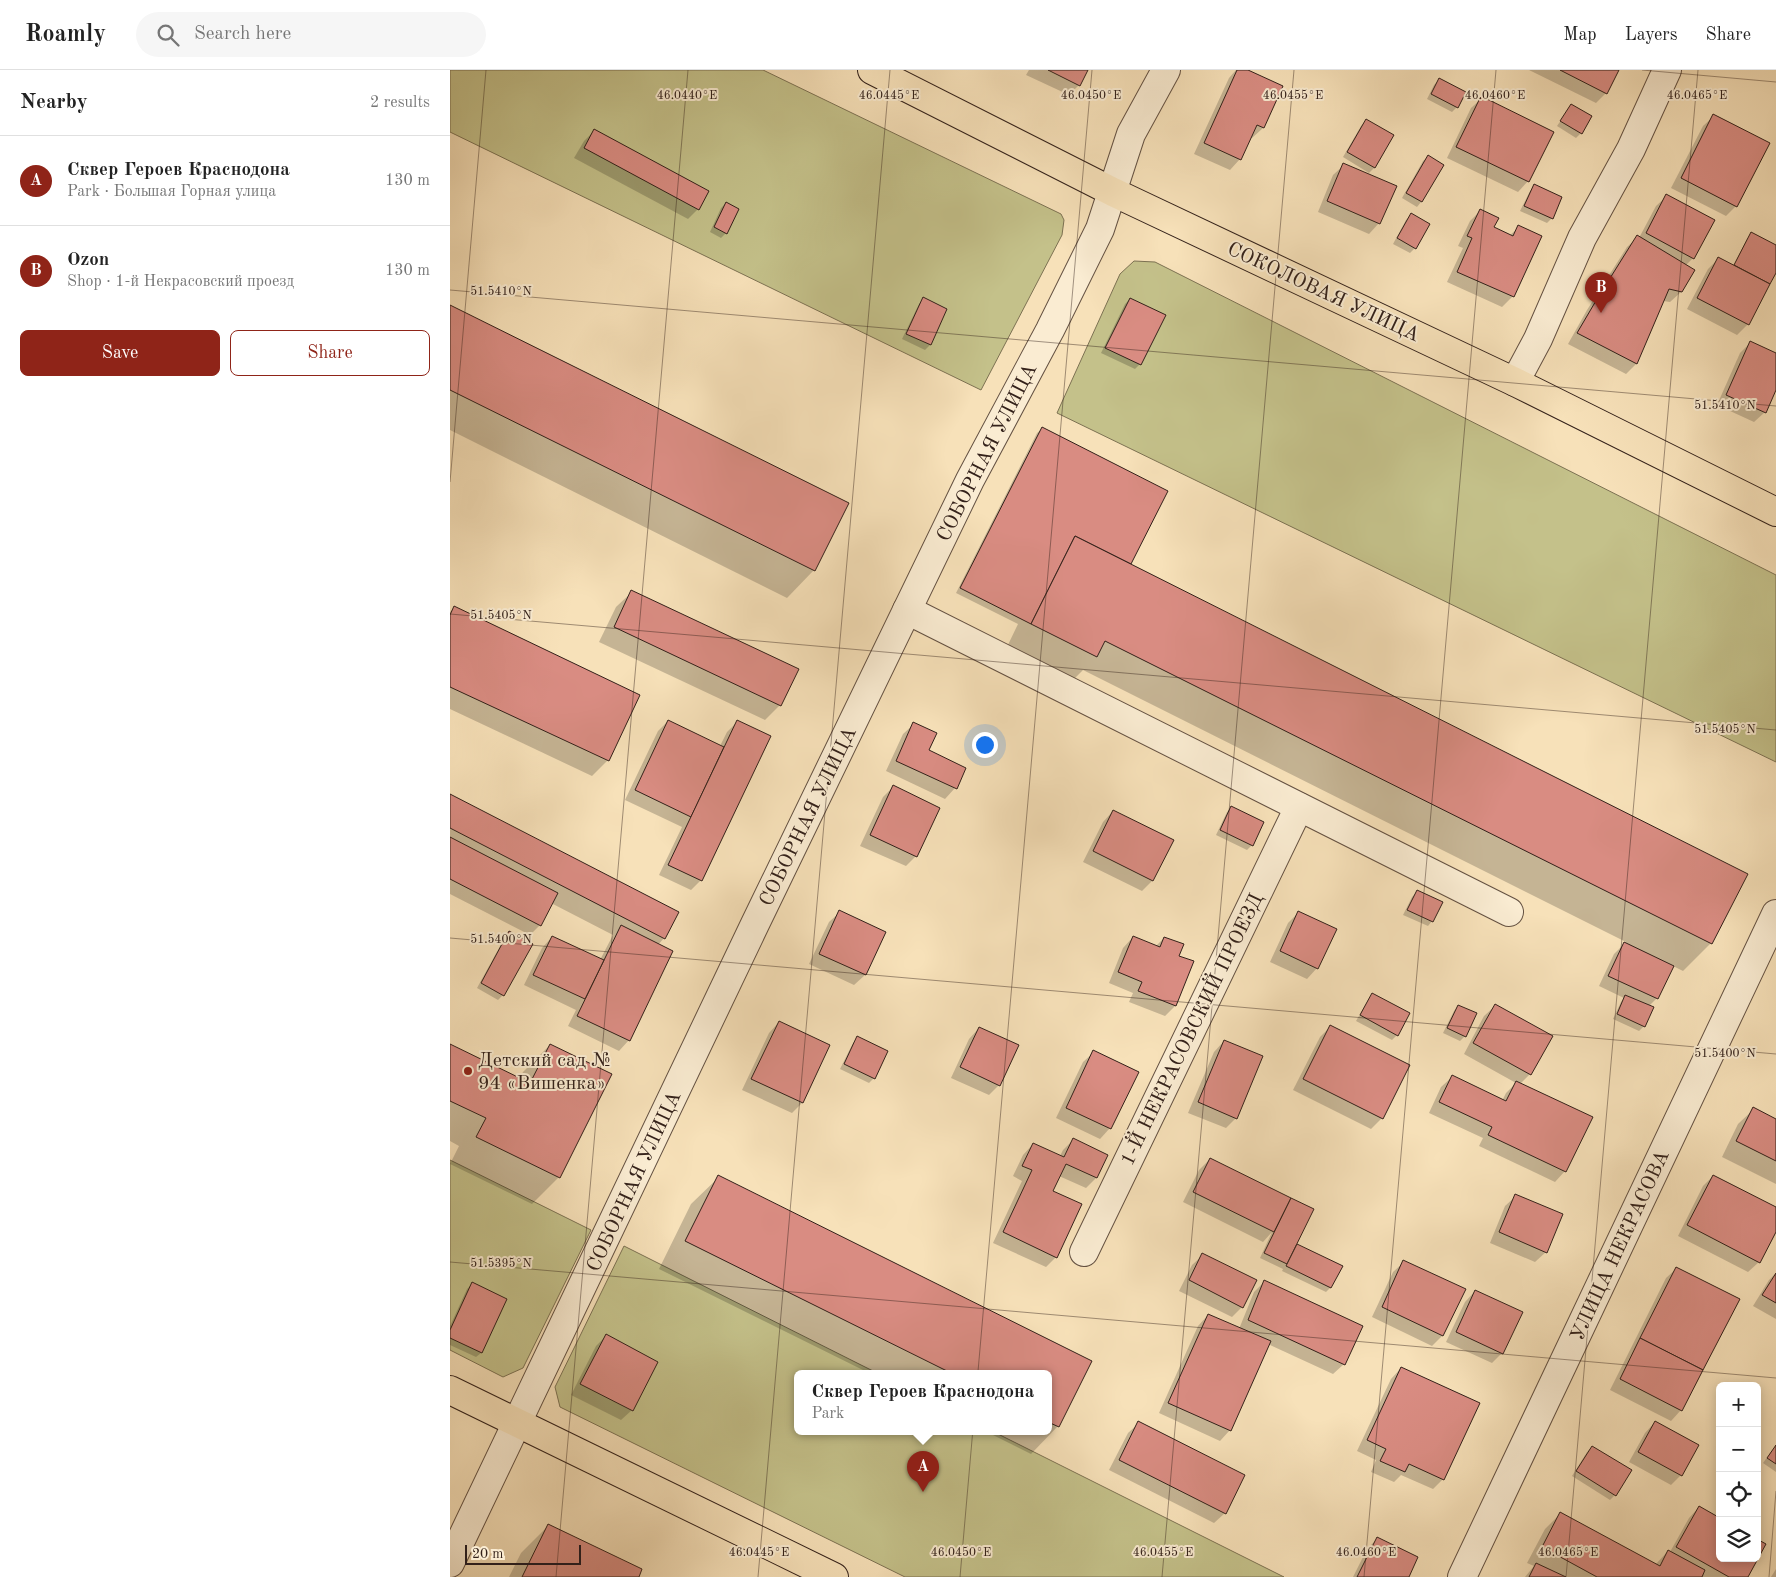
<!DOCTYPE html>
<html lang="en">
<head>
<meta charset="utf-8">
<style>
	:root { --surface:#fff; --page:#f6f6f6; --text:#222; --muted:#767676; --line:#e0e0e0; --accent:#8f2418 }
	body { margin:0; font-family:"Old Standard TT",serif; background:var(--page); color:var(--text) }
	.controls { position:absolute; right:15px; bottom:15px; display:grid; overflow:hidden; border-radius:8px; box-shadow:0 2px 12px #0003 }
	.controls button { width:45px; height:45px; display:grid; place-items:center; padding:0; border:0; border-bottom:1px solid var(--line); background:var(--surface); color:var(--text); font:25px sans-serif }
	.scale { position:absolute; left:15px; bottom:12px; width:116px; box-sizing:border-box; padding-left:5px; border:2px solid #33211a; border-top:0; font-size:14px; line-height:18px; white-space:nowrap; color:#33211a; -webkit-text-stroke:4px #faecd2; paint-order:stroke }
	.you { position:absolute; left:534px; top:674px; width:18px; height:18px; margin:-12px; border:4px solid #fff; border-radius:50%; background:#1a73e8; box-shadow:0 0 0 8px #1a73e833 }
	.badge { display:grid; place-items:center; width:32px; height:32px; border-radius:50%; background:var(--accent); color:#fff; font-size:16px; font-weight:700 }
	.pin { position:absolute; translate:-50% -41px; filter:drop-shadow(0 1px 2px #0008) }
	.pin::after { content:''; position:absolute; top:26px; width:18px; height:15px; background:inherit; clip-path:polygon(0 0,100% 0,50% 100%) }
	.popup { position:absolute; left:344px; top:1300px; width:258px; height:65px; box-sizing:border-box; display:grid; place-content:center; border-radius:8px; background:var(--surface); filter:drop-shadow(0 1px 4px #0005); font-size:16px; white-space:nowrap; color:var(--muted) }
	.popup b { font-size:19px; color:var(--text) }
	.popup::after { content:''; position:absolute; left:50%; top:100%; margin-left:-10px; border:10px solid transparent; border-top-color:var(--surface) }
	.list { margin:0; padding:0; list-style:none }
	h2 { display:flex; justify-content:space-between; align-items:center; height:65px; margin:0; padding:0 20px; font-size:21px }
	h2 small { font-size:16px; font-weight:400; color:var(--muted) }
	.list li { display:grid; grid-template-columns:32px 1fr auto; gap:15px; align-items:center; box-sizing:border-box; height:90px; padding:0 20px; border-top:1px solid var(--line) }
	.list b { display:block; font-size:19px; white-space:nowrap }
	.list p { margin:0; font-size:16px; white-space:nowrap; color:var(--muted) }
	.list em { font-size:16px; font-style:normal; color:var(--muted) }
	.actions { display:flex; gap:10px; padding:15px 20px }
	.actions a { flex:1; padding:11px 0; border:1px solid var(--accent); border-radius:8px; text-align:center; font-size:18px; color:var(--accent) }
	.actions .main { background:var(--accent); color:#fff }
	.icon { flex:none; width:28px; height:28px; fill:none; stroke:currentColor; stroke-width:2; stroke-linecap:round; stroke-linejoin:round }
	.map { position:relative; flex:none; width:1326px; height:1507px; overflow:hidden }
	header { display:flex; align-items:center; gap:30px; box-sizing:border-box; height:70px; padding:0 25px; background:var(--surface); border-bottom:1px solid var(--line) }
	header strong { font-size:24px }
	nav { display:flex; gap:28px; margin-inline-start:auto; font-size:18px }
	.search { width:350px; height:45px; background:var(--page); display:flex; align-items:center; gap:12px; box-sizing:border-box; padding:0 18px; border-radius:28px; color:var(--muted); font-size:19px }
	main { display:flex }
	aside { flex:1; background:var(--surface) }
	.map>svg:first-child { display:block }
	.green { fill:#c4c18a; stroke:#7c7152 }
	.shadow { fill:#0003 }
	.building { fill:#d98c82; stroke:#33211a }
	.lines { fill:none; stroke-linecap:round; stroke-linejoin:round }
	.minor-casing { stroke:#645142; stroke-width:30 }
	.major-casing { stroke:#33211a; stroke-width:30 }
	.minor { stroke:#faecd2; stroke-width:28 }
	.major { stroke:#f7e1b9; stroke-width:28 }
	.ticks { fill:none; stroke:#33211a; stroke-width:1; stroke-opacity:0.45 }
	.poi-dot { fill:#8f2418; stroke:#faecd2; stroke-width:2 }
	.labels { text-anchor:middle; stroke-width:4; stroke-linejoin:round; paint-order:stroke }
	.street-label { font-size:20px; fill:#33211a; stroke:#faecd2 }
	.poi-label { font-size:20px; fill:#33211a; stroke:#faecd2; text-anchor:start }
	.ticks-label { font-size:12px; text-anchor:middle; fill:#33211a; stroke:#faecd2; stroke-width:4; stroke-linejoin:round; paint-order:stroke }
</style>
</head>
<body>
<header>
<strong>Roamly</strong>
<div class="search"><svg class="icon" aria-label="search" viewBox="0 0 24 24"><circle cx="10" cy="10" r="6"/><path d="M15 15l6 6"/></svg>Search here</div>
<nav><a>Map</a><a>Layers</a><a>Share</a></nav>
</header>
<main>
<aside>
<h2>Nearby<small>2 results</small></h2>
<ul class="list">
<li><span class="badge">A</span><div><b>Сквер Героев Краснодона</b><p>Park · Большая Горная улица</p></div><em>130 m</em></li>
<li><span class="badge">B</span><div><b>Ozon</b><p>Shop · 1-й Некрасовский проезд</p></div><em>130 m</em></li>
</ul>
<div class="actions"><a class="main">Save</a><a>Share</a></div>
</aside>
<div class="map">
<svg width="1326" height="1507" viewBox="0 0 1326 1507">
	<rect width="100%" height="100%" fill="#f7e1b9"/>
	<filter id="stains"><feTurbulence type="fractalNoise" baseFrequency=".004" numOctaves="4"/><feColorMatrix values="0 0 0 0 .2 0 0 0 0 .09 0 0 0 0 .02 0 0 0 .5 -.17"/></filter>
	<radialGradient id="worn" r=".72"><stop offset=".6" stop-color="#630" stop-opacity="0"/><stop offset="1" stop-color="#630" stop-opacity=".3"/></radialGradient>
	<g class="green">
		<path d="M0 0H313L611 144 614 150 612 165 531 320 0 62Z"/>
		<path d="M684 191 705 192 1326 505V692L607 343 670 204Z"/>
		<path d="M0 1090 141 1160 73 1298 53 1307 0 1280Z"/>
		<path d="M174 1176 427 1303H348V1361H542L834 1507H455L110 1337 105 1317Z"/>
	</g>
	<g class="shadow">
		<path d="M579 0H636L629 15 619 25 576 5Z"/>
		<path d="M786 0H795L831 17 813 58 802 68 801 67 790 89 780 100 744 84 779 8Z"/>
		<path d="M1079 0H1168L1156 23 1146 33Z"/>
		<path d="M989 10 1007 37 1002 42 977 29 984 15Z"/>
		<path d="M1032 28 1078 111 1068 122 997 88 1021 38Z"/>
		<path d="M1121 36 1131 63 1126 68 1107 56Z"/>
		<path d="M1264 46 1286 136 1276 146 1221 118 1253 56Z"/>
		<path d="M916 51 943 66 924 98 919 103 893 87 911 56Z"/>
		<path d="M144 61 248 139 238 149 124 88 134 71Z"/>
		<path d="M978 87 971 132 967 137 952 128 973 91Z"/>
		<path d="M894 95 929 153 919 164 868 142 883 105Z"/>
		<path d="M1085 116 1102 148 1097 153 1070 141 1080 121Z"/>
		<path d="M1217 126 1243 188 1236 195 1244 200 1231 222 1220 232 1213 231 1186 294 1176 304 1118 274 1137 240 1177 177 1188 167 1189 168 1206 136Z"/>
		<path d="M276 133V163L271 168 260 162 271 138Z"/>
		<path d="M1030 141 1043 157 1059 166 1069 157 1090 167 1063 226 1052 237 997 212 1013 178 1008 176 1020 151Z"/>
		<path d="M961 145 979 154 965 178 960 183 943 174 956 150Z"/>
		<path d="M1301 164 1326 177V200L1298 254 1287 265 1237 239 1258 199 1269 188 1283 196 1297 169Z"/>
		<path d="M473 229 496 239 480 275 475 280 452 269 469 234Z"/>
		<path d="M680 229 690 294 685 299 651 283 675 234Z"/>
		<path d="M0 236 397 433 364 500 337 528 0 360Z"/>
		<path d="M1300 273 1326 284V317L1315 342 1304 352 1267 335 1290 283Z"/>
		<path d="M592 359 680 493 678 494 1296 804 1260 874 1233 901 1223 896 1207 928 1199 936 1194 956 1189 961 1163 949 1171 932 1174 928 1149 916 1164 884 1176 872 633 600 619 614 555 581 568 554 506 523 587 363Z"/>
		<path d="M182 522 330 635 315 650 149 572 166 537Z"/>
		<path d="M4 538 189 625 158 690 142 706 0 639V542Z"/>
		<path d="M218 651 270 676 277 662 287 652 251 810 241 820 209 805 232 757 175 730 208 661Z"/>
		<path d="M464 654 477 681 505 718 495 729 436 701 453 664Z"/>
		<path d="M443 717 466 786 456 796 410 776 433 727Z"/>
		<path d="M0 726 214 868 208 875 179 970 169 981 118 956 126 940 74 915 92 878 102 867 150 890 163 865 101 833 90 855 80 865 0 824Z"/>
		<path d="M782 737 802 775 797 780 766 765 777 742Z"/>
		<path d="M663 741 702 811 692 821 633 792 653 752Z"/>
		<path d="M967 822 982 851 978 856 953 845 962 827Z"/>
		<path d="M390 842 434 862 415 905 404 915 359 894 379 852Z"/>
		<path d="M848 843 867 898 857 909 820 892 838 853Z"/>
		<path d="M60 862 81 874 53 925 48 930 27 918 55 867Z"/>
		<path d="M683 867 706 876 714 868 728 886 742 892 725 936 715 946 679 932 683 923 659 913 673 878Z"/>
		<path d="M922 925 947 965 942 970 906 951 918 930Z"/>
		<path d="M1008 936 1015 966 1010 971 993 963 1004 941Z"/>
		<path d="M1045 936 1080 1004 1070 1014 1115 1101 1105 1112 1029 1076 1033 1068 979 1043 991 1017 1002 1007 1052 1031 1056 1023 1066 1013 1014 984 1034 946Z"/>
		<path d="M329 952 379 975 352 1033 342 1043 292 1020 319 963Z"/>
		<path d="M880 957 958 996 932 1048 921 1059 843 1020 870 967Z"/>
		<path d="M529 958 549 1015 539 1025 501 1008 519 969Z"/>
		<path d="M408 968 424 1008 419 1013 390 999 403 973Z"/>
		<path d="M774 971 786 1048 776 1058 738 1043 764 982Z"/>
		<path d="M0 975 69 1009 73 1002 100 975 109 1107 82 1134 0 1094 9 1076 0 1071Z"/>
		<path d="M644 982 660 1058 650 1069 606 1048 633 992Z"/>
		<path d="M1304 1039 1326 1050V1114L1272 1087 1288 1054Z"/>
		<path d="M623 1070 656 1085 646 1108 636 1118 609 1106 602 1122 606 1187 596 1197 543 1173 572 1111 563 1106 573 1085 583 1074 610 1086 613 1080Z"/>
		<path d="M760 1089 862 1140 845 1174 891 1197 880 1218 876 1222 832 1201 833 1199 810 1188 822 1162 813 1172 733 1132 749 1100Z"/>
		<path d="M1263 1106 1326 1138V1159L1309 1192 1298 1202 1228 1166 1253 1116Z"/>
		<path d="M269 1107 641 1292 608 1356 581 1384 535 1361H598V1303H419L209 1199 241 1134Z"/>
		<path d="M1066 1126 1096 1182 1085 1192 1040 1173 1055 1136Z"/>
		<path d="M753 1185 792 1237 782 1247 729 1221 742 1195Z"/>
		<path d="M954 1192 992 1266 982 1276 922 1247 943 1202Z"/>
		<path d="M1227 1198 1231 1340 1221 1351 1160 1320 1216 1208Z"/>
		<path d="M1326 1203V1249L1303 1236 1319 1210Z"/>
		<path d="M815 1211 894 1294 883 1304 818 1274 780 1360 770 1371 709 1343 748 1256 758 1245 789 1259 804 1222Z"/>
		<path d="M22 1214 56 1230 31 1283 26 1287 0 1275V1256L17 1219Z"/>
		<path d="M1025 1221 1052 1283 1042 1293 996 1272 1015 1232Z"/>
		<path d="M156 1266 182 1340 171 1350 121 1325 146 1276Z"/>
		<path d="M951 1298 993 1409 983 1419 951 1405 944 1412 921 1402 926 1390 907 1381 941 1309Z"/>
		<path d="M1205 1352 1231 1405 1221 1415 1179 1392 1195 1363Z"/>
		<path d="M689 1353 775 1443 764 1453 659 1400 678 1363Z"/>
		<path d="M1326 1375V1402L1313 1393Z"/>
		<path d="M1142 1377 1165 1425 1160 1430 1122 1406 1137 1382Z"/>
		<path d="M1249 1437 1270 1488 1296 1507H1075L1084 1496 1077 1493 1095 1459 1110 1444 1205 1495 1218 1481 1220 1482 1239 1448Z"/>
		<path d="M98 1456 187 1507H59L71 1483Z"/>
		<path d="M927 1469 957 1507H903L917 1479Z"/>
		<path d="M1326 1499V1507H1321Z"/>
	</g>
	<g class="building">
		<path d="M598 0H638L630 16Z"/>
		<path d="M787 0H798L833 16 814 58 807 55 791 90 754 73Z"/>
		<path d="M1110 0H1169L1157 24Z"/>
		<path d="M989 8 1016 22 1008 38 981 24Z"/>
		<path d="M1031 26 1104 62 1079 112 1006 77Z"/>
		<path d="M1121 34 1142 46 1132 64 1110 51Z"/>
		<path d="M1263 44 1320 73 1287 137 1231 108Z"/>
		<path d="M916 49 944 65 925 98 897 82Z"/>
		<path d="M144 59 259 121 249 140 134 78Z"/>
		<path d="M978 85 994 95 972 132 956 123Z"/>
		<path d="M893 93 947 116 930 154 877 131Z"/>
		<path d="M1084 114 1112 127 1103 149 1074 136Z"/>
		<path d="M1216 124 1265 150 1244 189 1196 163Z"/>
		<path d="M276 132 289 139 277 164 264 157Z"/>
		<path d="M1030 139 1049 148 1044 157 1063 166 1068 155 1092 166 1064 227 1007 202 1022 168 1017 166Z"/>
		<path d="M961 143 980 154 966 179 947 168Z"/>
		<path d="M1301 162 1326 175V203L1320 214 1284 195Z"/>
		<path d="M1187 165 1245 200 1232 222 1219 219 1187 294 1127 263 1147 229Z"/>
		<path d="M1268 187 1320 214 1299 255 1247 228Z"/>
		<path d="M473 227 497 239 481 275 456 264Z"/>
		<path d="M680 228 716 245 691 295 655 278Z"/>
		<path d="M0 235 399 433 365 501 0 320Z"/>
		<path d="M1300 271 1326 283V320L1316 343 1276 325Z"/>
		<path d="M592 357 718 421 681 494 625 466 581 554 510 518Z"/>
		<path d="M625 466 1298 804 1262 874 655 571 647 587 581 554Z"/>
		<path d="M181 520 349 599 331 636 164 557Z"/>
		<path d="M4 536 190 625 159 691 0 617V545Z"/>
		<path d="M218 650 274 677 241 747 185 720Z"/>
		<path d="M287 650 321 666 252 811 218 795Z"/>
		<path d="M463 652 487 663 479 680 516 698 507 719 446 691Z"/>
		<path d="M443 715 490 738 467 787 420 765Z"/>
		<path d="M0 724 229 842 215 869 0 758Z"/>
		<path d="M781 736 814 752 803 776 770 760Z"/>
		<path d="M663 740 724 770 703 811 643 781Z"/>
		<path d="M0 767 108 823 91 856 0 809Z"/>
		<path d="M967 820 993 832 983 852 957 840Z"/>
		<path d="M389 840 436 862 416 905 369 884Z"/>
		<path d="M848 841 887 859 868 899 830 881Z"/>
		<path d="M171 855 223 881 180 971 127 946Z"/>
		<path d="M59 861 83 874 54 926 31 913Z"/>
		<path d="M102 866 154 890 135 929 83 905Z"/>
		<path d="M683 866 710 877 714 867 734 874 729 886 744 891 726 936 688 921 692 912 668 902Z"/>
		<path d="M1174 872 1224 896 1208 929 1158 906Z"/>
		<path d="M922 923 960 943 948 966 910 945Z"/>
		<path d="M1175 925 1204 937 1195 957 1167 944Z"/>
		<path d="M1045 934 1103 966 1081 1005 1023 973Z"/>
		<path d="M1008 935 1027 943 1016 967 997 958Z"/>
		<path d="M329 951 380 975 353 1033 301 1009Z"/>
		<path d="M880 955 960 995 933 1049 853 1009Z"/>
		<path d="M529 957 569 975 550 1016 510 997Z"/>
		<path d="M407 966 438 981 425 1009 394 994Z"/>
		<path d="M774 970 813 986 787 1049 748 1032Z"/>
		<path d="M0 974 80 1013 100 974 162 1004 110 1108 26 1067 36 1048 0 1031Z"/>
		<path d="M643 980 689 1002 661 1059 616 1038Z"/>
		<path d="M1002 1005 1056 1031 1066 1011 1143 1047 1116 1102 1038 1065 1042 1057 989 1032Z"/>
		<path d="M1303 1037 1326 1049V1091L1286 1071Z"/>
		<path d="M623 1068 658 1085 647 1108 616 1094 603 1121 632 1134 607 1188 553 1162 582 1100 572 1096 583 1073 614 1087Z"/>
		<path d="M760 1088 841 1128 824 1162 743 1122Z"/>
		<path d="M268 1105 642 1291 609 1357 598 1352V1303H501L235 1171Z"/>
		<path d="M1263 1105 1326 1137V1162L1310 1193 1237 1155Z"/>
		<path d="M1065 1124 1113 1144 1097 1183 1049 1162Z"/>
		<path d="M841 1128 864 1139 837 1194 814 1183Z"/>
		<path d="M847 1174 893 1196 881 1218 836 1196Z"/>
		<path d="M752 1183 807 1210 793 1238 739 1210Z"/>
		<path d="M953 1190 1016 1219 993 1266 932 1237Z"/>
		<path d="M1226 1197 1290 1229 1253 1300 1190 1268Z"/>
		<path d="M1326 1203V1233L1312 1225Z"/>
		<path d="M814 1210 913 1256 895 1295 798 1250Z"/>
		<path d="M22 1212 57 1229 32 1283 0 1268V1260Z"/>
		<path d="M1025 1220 1073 1242 1053 1284 1006 1262Z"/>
		<path d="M758 1244 821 1271 781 1361 718 1333Z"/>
		<path d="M156 1264 208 1292 183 1341 130 1314Z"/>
		<path d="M1190 1268 1253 1300 1232 1341 1170 1309Z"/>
		<path d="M951 1297 1030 1333 994 1410 959 1394 955 1402 930 1391 936 1379 917 1370Z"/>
		<path d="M688 1351 795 1405 776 1444 669 1390Z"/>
		<path d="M1205 1351 1249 1375 1232 1406 1188 1382Z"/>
		<path d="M1326 1375V1394L1317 1388Z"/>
		<path d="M1142 1376 1182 1400 1166 1426 1126 1401Z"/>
		<path d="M1249 1436 1270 1448V1488H1307V1469L1316 1474 1298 1507H1279L1226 1477Z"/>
		<path d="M1110 1442 1210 1496 1218 1480 1255 1500 1252 1507H1147L1092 1477Z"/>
		<path d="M98 1454 192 1499 189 1507H72Z"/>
		<path d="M927 1467 968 1487 959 1507H907Z"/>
		<path d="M1086 1493 1116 1507H1079Z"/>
	</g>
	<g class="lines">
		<defs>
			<g id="minor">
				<path d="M1065 312 1088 269 1132 168 1181 79 1217 0"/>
				<path d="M457 540 1059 842"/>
				<path d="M634 1182 849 737"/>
				<path d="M0 1493 305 854 520 410 600 260 650 159 681 64 716 0"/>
				<path d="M1012 1507 1326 844"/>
			</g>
			<g id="major">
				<path d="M422 0 663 122 1065 312 1326 442"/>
				<path d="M0 1320 384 1507"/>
			</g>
		</defs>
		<use href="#minor" class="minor-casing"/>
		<use href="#major" class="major-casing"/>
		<use href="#minor" class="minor"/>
		<use href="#major" class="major"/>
	</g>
	<path class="ticks" d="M1192 0 1326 12M0 220 1326 336M0 412 36 0M0 544 1326 660M0 868 1326 984M0 1192 1326 1308M106 1507 238 0M308 1507 440 0M510 1507 642 0M712 1507 844 0M914 1507 1046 0M1116 1507 1248 0M1319 1507 1326 1421"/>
	<circle class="poi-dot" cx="18" cy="1001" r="5"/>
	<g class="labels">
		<g class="street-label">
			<text transform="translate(874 221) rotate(25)" y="7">СОКОЛОВАЯ УЛИЦА</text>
			<text transform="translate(536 382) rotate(-63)" y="7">СОБОРНАЯ УЛИЦА</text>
			<text transform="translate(357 746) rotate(-64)" y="7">СОБОРНАЯ УЛИЦА</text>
			<text transform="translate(741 959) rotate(-64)" y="7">1-Й НЕКРАСОВСКИЙ ПРОЕЗД</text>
			<text transform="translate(183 1111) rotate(-65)" y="7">СОБОРНАЯ УЛИЦА</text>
			<text transform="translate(1169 1175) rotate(-65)" y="7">УЛИЦА НЕКРАСОВА</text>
		</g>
		<g class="poi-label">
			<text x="28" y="996">Детский сад №<tspan x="28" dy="23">94 «Вишенка»</tspan></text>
		</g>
	</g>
	<g class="ticks-label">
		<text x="237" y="29">46.0440°E</text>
		<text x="439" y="29">46.0445°E</text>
		<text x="641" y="29">46.0450°E</text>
		<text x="843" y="29">46.0455°E</text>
		<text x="1045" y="29">46.0460°E</text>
		<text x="1247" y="29">46.0465°E</text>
		<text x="51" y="225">51.5410°N</text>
		<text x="1275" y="339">51.5410°N</text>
		<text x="51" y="549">51.5405°N</text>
		<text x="1275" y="663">51.5405°N</text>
		<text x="51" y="873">51.5400°N</text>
		<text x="1275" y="987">51.5400°N</text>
		<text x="51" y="1197">51.5395°N</text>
		<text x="309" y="1486">46.0445°E</text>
		<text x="511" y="1486">46.0450°E</text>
		<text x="713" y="1486">46.0455°E</text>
		<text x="916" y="1486">46.0460°E</text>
		<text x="1118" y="1486">46.0465°E</text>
	</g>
	<rect width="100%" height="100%" filter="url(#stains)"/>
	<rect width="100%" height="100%" fill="url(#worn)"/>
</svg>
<div class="controls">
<button>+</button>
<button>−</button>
<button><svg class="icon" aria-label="locate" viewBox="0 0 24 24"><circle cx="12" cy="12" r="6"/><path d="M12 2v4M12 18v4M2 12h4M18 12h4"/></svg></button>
<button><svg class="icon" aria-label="layers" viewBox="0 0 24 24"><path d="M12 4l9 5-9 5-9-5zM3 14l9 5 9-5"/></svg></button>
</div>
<div class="scale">20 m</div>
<div class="you"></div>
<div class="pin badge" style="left:473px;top:1422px">A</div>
<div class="popup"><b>Сквер Героев Краснодона</b>Park</div>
<div class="pin badge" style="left:1151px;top:243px">B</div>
</div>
</main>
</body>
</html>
